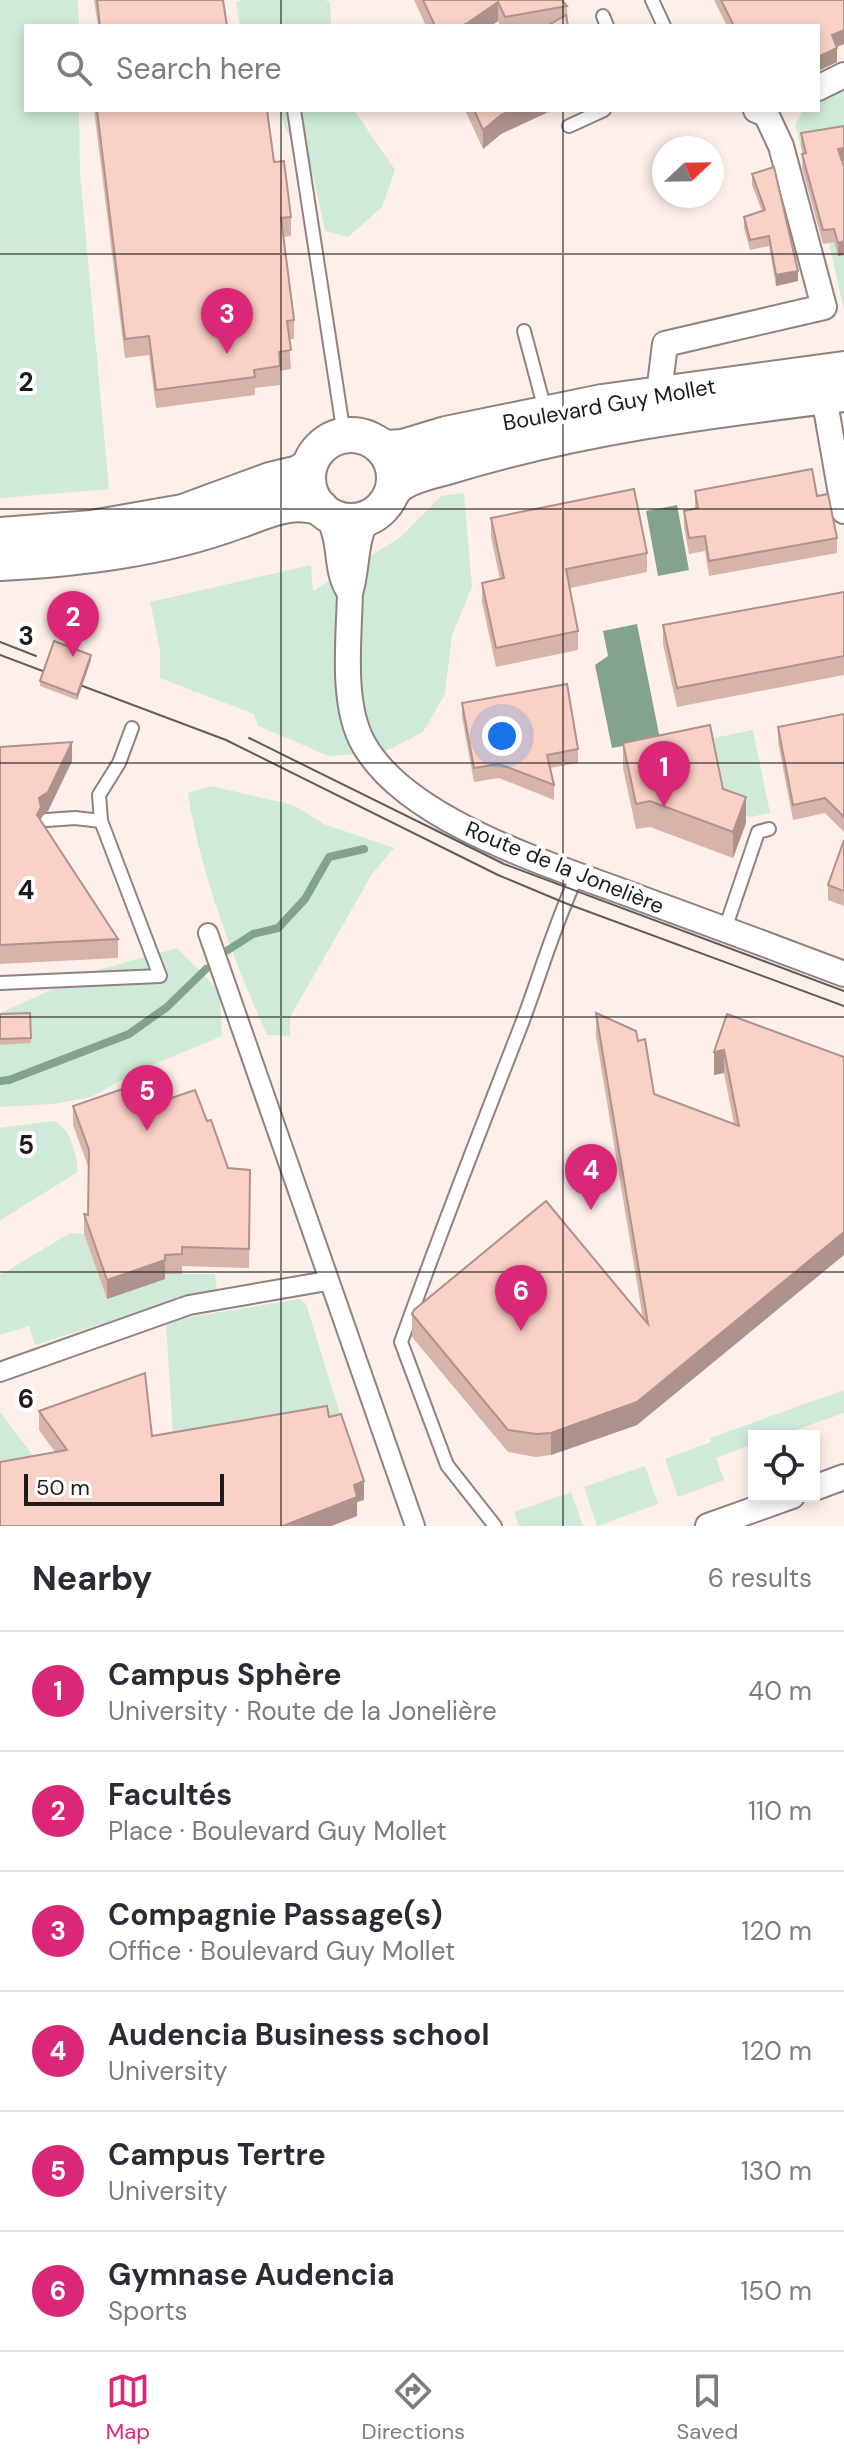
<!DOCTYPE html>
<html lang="en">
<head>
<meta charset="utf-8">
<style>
	:root { --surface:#fff; --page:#f7f7f7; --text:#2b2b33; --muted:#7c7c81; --line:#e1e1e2; --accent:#db2777 }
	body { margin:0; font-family:"DM Sans",sans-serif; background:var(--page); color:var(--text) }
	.controls { position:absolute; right:24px; bottom:24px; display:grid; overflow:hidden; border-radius:0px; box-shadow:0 4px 12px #0003 }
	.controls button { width:72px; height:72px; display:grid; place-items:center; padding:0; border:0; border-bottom:2px solid var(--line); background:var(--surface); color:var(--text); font:40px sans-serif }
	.compass { position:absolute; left:652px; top:136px; width:72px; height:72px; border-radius:50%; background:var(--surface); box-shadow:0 4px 12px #0003; rotate:68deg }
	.scale { position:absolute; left:24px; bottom:20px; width:200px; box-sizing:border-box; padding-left:8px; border:4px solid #201b19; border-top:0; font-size:22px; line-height:28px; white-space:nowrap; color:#201b19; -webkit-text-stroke:6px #fff; paint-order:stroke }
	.you { position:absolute; left:502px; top:736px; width:28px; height:28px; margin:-20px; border:6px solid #fff; border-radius:50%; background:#1a73e8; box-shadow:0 0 0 12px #1a73e833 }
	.badge { display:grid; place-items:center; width:52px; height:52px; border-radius:50%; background:var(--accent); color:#fff; font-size:26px; font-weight:700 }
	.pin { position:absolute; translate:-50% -66px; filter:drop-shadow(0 2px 4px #0008) }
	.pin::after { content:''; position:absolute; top:42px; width:28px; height:24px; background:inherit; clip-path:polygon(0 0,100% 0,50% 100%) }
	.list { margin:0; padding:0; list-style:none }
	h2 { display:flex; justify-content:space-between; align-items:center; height:104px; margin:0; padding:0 32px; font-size:34px }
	h2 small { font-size:26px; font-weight:400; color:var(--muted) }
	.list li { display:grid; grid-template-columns:52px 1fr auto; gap:24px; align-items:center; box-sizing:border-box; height:120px; padding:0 32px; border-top:2px solid var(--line) }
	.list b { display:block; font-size:30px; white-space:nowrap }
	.list p { margin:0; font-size:26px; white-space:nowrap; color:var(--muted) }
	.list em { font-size:26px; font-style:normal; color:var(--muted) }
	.icon { flex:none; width:44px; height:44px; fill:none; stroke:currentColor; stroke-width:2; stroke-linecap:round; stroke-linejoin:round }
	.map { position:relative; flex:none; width:844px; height:1526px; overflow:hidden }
	.search { position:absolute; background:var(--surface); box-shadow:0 4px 12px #0003; left:24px; right:24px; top:24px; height:88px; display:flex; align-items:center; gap:20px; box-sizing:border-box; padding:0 28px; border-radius:0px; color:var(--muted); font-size:30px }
	.sheet { height:824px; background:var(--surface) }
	nav { display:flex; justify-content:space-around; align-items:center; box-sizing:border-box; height:112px; border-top:2px solid var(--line); background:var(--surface); font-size:22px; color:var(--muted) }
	nav a { display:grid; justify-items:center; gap:4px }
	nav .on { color:var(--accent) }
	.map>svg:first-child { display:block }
	.green { fill:#cfead8 }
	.water { fill:#82a38e }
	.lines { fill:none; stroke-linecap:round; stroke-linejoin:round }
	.stream { stroke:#82a38e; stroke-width:8 }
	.service-casing { stroke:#90827e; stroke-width:16 }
	.pedestrian-casing { stroke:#90827e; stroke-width:22 }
	.minor-casing { stroke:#90827e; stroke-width:28 }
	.secondary-casing { stroke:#90827e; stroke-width:38 }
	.service { stroke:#fff; stroke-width:12 }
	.pedestrian { stroke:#fff; stroke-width:18 }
	.minor { stroke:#fff; stroke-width:24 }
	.secondary { stroke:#fff; stroke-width:34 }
	.tram { stroke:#635b58; stroke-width:2 }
	.wall { fill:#d6b4aa }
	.shaded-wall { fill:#ae928b }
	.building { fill:#f9d1c6; stroke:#ae928b; stroke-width:2 }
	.grid { fill:none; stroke:#201b19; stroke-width:2; stroke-opacity:0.55 }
	.labels { text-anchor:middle; stroke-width:8; stroke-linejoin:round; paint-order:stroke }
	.street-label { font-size:22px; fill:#201b19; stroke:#fff }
	.grid-label { font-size:26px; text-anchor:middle; font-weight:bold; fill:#201b19; stroke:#fff; stroke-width:8; stroke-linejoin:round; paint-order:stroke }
</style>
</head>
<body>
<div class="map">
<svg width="844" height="1526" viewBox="0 0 844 1526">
	<rect width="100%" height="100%" fill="#feefea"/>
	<g class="green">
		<path d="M0 0H78L79 26H26V110H79L80 174 109 489 0 498Z"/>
		<path d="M242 0H325L330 2 331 26H240L236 2Z"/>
		<path d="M844 82V310L829 243 795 126 803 110H818V94Z"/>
		<path d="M280 110H354L395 170 382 207 348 237 325 231 314 179 285 128Z"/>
		<path d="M464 493 472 587 452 635 445 694 423 732 382 753 329 756 258 726 254 714 160 678V650L150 602 311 565 313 591 401 537 441 496Z"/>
		<path d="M753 730 770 813 750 817 728 807 714 738Z"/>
		<path d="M211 786 293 805 324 824 394 848 372 874 290 1017V1036L267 1035C234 961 200 873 188 793Z"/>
		<path d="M177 948 220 992 222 1036 138 1071 91 1097 53 1104 0 1107V1013L88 973Z"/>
		<path d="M54 1121C72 1130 76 1154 78 1172L0 1220V1128Z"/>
		<path d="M70 1233 84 1234 107 1299 165 1279V1274H215L217 1291 182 1298 35 1345 29 1326 0 1335V1275Z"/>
		<path d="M300 1299 306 1304 345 1430 174 1452 166 1321Z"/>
		<path d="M844 1390V1413L778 1436H754V1444L716 1458 724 1480 678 1497 665 1459 711 1442 710 1438Z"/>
		<path d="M0 1412 46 1473 0 1481Z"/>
		<path d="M645 1466 658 1504 597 1526 584 1487Z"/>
		<path d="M571 1492 583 1526H519L514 1512Z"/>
	</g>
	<g class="water">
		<path d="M677 505 689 570 658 576 646 511Z"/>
		<path d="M637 624 660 739 612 748 595 665 608 656 603 631Z"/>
	</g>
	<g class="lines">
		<g class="stream">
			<path d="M228 950 253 934 278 928 305 899 329 857 364 849"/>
			<path d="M0 1081 9 1080 129 1034 167 1007 206 969"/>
		</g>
		<defs>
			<g id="service">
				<path d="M652 0 664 26"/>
				<path d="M603 16 607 26"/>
				<path d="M294 110 344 435"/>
				<path d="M569 126 604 110"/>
				<path d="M524 331 545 410"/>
				<path d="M47 820 75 818 101 821"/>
				<path d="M725 929 758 832 769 829"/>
				<path d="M0 983 160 976 101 821 99 795 119 763 132 728"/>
				<path d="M495 1526 447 1465 401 1342C439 1235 481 1129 522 1023 541 973 555 922 578 874"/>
			</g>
			<g id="pedestrian">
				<path d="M208 933 415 1526"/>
				<path d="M0 1372 189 1305 327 1281"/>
			</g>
			<g id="minor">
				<path d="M818 88 844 75"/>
				<path d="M659 393 665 344 824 307 781 146 766 114 756 110"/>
				<path d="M824 397 844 511"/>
				<path d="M327 514C342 540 335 567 347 588"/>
				<path d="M368 518C354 540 358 568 350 593 349 638 341 703 363 743 407 824 562 868 645 900 711 924 778 949 844 974"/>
				<path d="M814 1488 844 1477"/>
				<path d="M708 1526 792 1496"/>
			</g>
			<g id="secondary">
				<circle cx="351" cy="478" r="43"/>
				<path d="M377 443 385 448 403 447 446 434 602 402 844 369"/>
				<path d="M393 491C403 476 430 472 447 467 576 427 711 410 844 394"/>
				<path d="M0 535 92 528 183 512 270 480 299 473 309 466"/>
				<path d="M0 563C80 559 162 549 238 521 264 512 293 497 321 508"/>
			</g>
		</defs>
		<use href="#service" class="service-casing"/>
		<use href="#pedestrian" class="pedestrian-casing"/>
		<use href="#minor" class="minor-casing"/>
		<use href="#secondary" class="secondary-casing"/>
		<use href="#service" class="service"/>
		<use href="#pedestrian" class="pedestrian"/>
		<use href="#minor" class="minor"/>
		<use href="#secondary" class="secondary"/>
		<g class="tram">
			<path d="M0 642 36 656"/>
			<path d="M0 655 226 740 498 875 565 903 844 1006"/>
			<path d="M249 738 504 864 844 991"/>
		</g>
	</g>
	<g class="wall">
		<path d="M94 0H223L227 26H98Z"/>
		<path d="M414 0H562L567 6 568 26H500L498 21 491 26H426Z"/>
		<path d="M714 0H844V44L836 47 837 62 818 71V26H727Z"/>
		<path d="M94 110H267L274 162 291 217V236L283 237 294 320V339H289L291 369 280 371V385L255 388V395L156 408 149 355 125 358Z"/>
		<path d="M465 110H561L546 113 501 134 483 149Z"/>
		<path d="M801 133 842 161 844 167V255L838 256 834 242 823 244 802 168 803 154 801 147Z"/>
		<path d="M752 174 798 281 776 286 769 246 750 250 744 228V217L762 211 752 185Z"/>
		<path d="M695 491 817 496 837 538V553L709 576 705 551 689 554 684 526V511L695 509Z"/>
		<path d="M491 518 647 553V572L570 588 578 631V650L496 667 482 602V583L500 579 491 537Z"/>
		<path d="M844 592V675L677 707 663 644V625Z"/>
		<path d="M91 660 77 700 40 686V681Z"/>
		<path d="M462 703 578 749V763L550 768 554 785V800L499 778 474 782 462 717Z"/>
		<path d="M844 714V832L825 813 793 820 778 742V727Z"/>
		<path d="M623 743 723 789 746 823 733 858 650 827 636 829 623 768Z"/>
		<path d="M0 747 72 761 48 811 41 816V820L118 939V958L0 964Z"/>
		<path d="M844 840V906L828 900V885Z"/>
		<path d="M30 1013 31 1043 0 1045V1014Z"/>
		<path d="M596 1013 638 1041 654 1094 734 1124 724 1073 714 1075V1052L844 1057 637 1425 551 1455 536 1457 508 1452 412 1337V1314L643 1319 596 1036Z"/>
		<path d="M73 1106 145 1107 207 1121 228 1168 250 1170 249 1268 182 1266V1274H165V1279L107 1299 84 1234V1214L88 1215 89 1169 73 1125Z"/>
		<path d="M39 1411 152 1436 329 1417 364 1500 357 1502V1516L331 1526H0L55 1452 39 1430Z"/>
	</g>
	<g class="shaded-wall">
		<path d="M498 2V21L491 26H460Z"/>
		<path d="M844 30V44L832 49V35Z"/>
		<path d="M837 48V62L818 71V57Z"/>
		<path d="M511 110H546V113L501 134 483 149V130L501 115Z"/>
		<path d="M844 148V161L838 162V149Z"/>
		<path d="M844 241V255L838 256V243Z"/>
		<path d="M798 271V281L776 286V275Z"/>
		<path d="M91 655V660L77 700V695Z"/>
		<path d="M72 742V761L48 811 41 816V826L37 815 39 798Z"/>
		<path d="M746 797V823L733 858V832Z"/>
		<path d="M724 1050V1073L714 1075V1052Z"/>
		<path d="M844 1232V1255L637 1425 551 1455V1433Z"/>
		<path d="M165 1260V1279L107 1299V1280Z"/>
		<path d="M364 1481V1500L357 1502V1516L331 1526H283L354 1485Z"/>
	</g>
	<g class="building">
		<path d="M97 0H223L227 26H100Z"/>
		<path d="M423 0H562L567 6 505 17 498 2 466 24 460 26H435Z"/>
		<path d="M721 0H844V30L832 35 837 48 818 57V26H734Z"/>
		<path d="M566 15 568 26H547Z"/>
		<path d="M97 110H267L274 162 284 161 291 217 281 218 294 320 287 321 291 350 279 352 280 366 254 370 255 377 156 390 149 336 125 339Z"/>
		<path d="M474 110H511L501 115 483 130Z"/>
		<path d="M844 126V148L838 149 844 167V241L838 243 834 229 823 230 802 154 806 153 801 133Z"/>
		<path d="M774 167 798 271 776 275 769 236 750 240 744 217 765 210 752 174Z"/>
		<path d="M812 469 817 496 828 494 837 538 709 561 705 536 689 538 684 511 698 508 695 491Z"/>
		<path d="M634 489 647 553 566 569 578 631 496 648 482 583 504 578 491 518Z"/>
		<path d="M844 592V656L677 688 663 625Z"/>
		<path d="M54 641 91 655 77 695 40 681Z"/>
		<path d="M567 684 578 749 547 755 554 785 499 764 474 768 462 703Z"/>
		<path d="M844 714V817L825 798 793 805 778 727Z"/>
		<path d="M710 725 723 789 746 797 733 832 650 801 636 804 623 743Z"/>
		<path d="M72 742 48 792 39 798 41 807 37 815 118 939 0 945V747Z"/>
		<path d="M844 840V891L828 885Z"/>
		<path d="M30 1013 31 1038 0 1039V1014Z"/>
		<path d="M596 1013 636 1031 638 1041 645 1039 654 1094 739 1126 724 1050 714 1052 727 1014 844 1057V1232L637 1402 551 1433 536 1434 508 1430 412 1314 414 1310 546 1201 648 1324Z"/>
		<path d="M137 1084 145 1107 195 1090 207 1121 211 1120 228 1168 250 1170 249 1249 182 1247V1254L165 1255V1260L107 1280 84 1214 88 1215 89 1150 73 1106Z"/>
		<path d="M145 1373 152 1436 327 1406 329 1417 341 1414 364 1481 354 1485 357 1497 283 1526H0V1462L67 1450 39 1411Z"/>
	</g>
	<path class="grid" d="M281 0V26M563 0V26M281 110V1526M563 110V1526M0 254H844M0 509H844M0 763H844M0 1017H844M0 1272H844"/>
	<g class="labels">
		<g class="street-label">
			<text transform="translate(609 404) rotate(-10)" y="8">Boulevard Guy Mollet</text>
			<text transform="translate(565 867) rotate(22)" y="8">Route de la Jonelière</text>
		</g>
	</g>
	<g class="grid-label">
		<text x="26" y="391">2</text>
		<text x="26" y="645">3</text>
		<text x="26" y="899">4</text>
		<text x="26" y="1154">5</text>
		<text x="26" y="1408">6</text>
	</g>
</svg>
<div class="controls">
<button><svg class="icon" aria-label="locate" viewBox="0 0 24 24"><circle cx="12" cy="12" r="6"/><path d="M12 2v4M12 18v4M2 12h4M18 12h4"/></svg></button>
</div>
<svg class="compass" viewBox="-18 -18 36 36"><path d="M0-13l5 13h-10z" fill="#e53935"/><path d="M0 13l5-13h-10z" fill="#7c7c81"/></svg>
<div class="scale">50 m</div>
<div class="you"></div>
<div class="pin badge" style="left:664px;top:807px">1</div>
<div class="pin badge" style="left:73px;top:657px">2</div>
<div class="pin badge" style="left:227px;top:354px">3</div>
<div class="pin badge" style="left:591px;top:1210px">4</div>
<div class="pin badge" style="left:147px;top:1131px">5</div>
<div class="pin badge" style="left:521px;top:1331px">6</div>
<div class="search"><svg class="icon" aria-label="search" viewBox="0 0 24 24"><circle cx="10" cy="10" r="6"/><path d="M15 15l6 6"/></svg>Search here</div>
</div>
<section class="sheet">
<h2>Nearby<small>6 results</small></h2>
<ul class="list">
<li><span class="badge">1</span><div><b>Campus Sphère</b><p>University · Route de la Jonelière</p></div><em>40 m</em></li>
<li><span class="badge">2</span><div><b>Facultés</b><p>Place · Boulevard Guy Mollet</p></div><em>110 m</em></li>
<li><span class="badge">3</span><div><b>Compagnie Passage(s)</b><p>Office · Boulevard Guy Mollet</p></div><em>120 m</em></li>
<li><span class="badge">4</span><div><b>Audencia Business school</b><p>University</p></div><em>120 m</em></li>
<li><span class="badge">5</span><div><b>Campus Tertre</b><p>University</p></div><em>130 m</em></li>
<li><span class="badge">6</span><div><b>Gymnase Audencia</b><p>Sports</p></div><em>150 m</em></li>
</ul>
</section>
<nav>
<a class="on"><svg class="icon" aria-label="map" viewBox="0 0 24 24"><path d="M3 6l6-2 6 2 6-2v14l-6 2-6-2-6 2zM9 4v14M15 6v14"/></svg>Map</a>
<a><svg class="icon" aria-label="directions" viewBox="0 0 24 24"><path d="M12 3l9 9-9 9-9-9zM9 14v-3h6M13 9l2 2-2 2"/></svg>Directions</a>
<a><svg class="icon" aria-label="saved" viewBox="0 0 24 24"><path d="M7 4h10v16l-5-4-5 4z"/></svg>Saved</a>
</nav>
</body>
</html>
